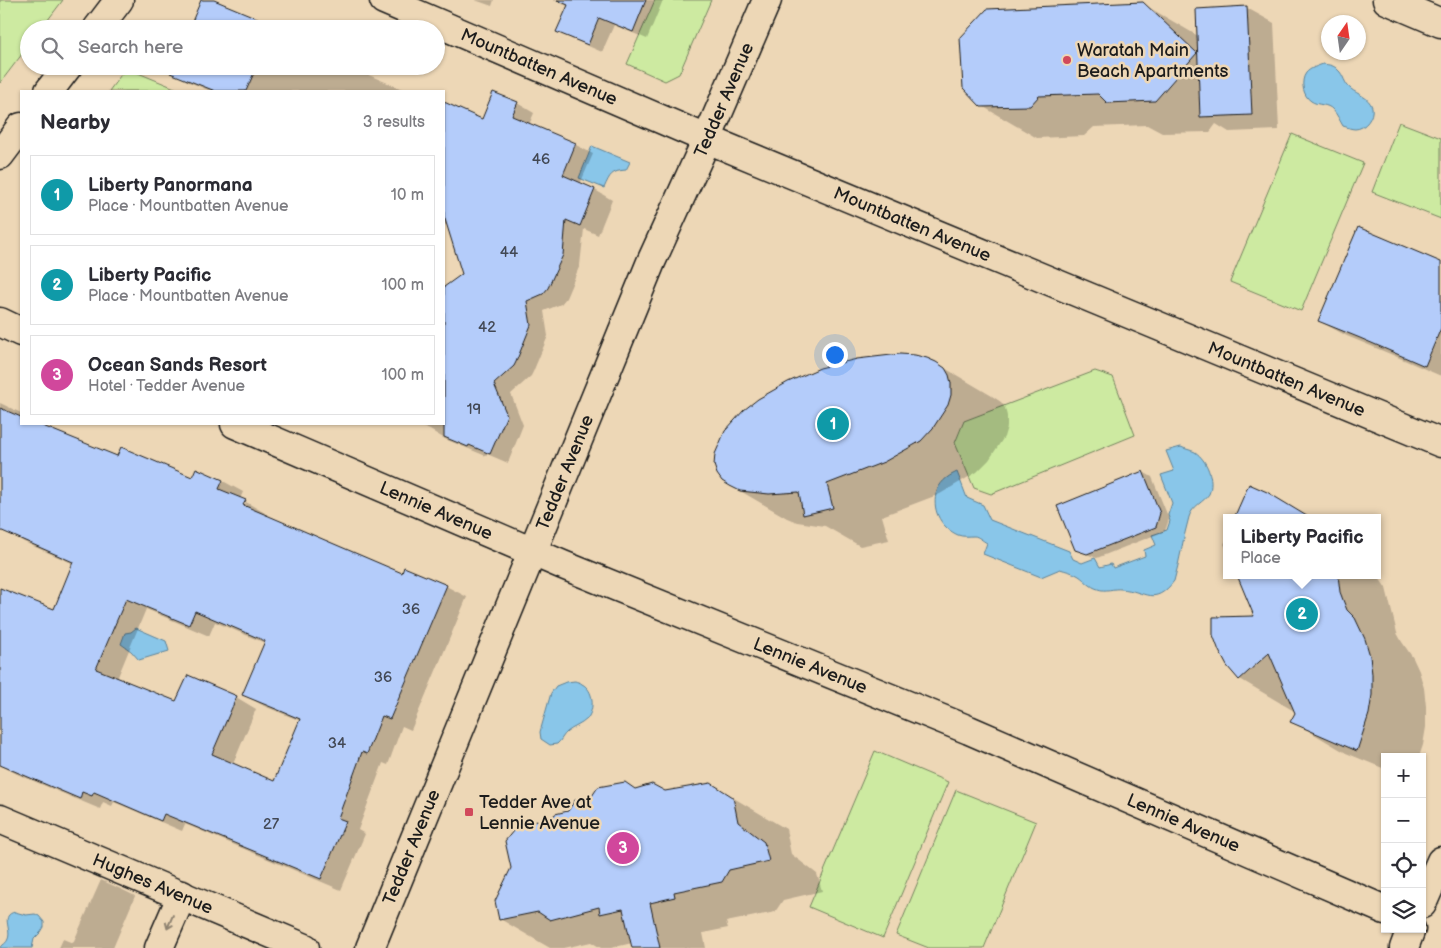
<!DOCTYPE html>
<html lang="en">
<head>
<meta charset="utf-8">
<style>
	:root { --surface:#fff; --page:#f7f7f7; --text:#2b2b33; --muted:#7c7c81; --line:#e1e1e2; --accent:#d1495b }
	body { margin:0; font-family:"Balsamiq Sans",sans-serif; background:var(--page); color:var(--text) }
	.controls { position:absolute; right:15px; bottom:15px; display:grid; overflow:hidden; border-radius:0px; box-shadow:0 1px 4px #0004 }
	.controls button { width:45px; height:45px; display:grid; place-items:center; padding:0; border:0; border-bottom:1px solid var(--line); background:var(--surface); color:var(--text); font:25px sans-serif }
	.compass { position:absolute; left:1321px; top:15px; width:45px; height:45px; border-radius:50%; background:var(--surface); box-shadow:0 1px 4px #0004; rotate:13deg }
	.you { position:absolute; left:834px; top:354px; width:18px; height:18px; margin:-12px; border:4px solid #fff; border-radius:50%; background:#1a73e8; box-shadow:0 0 0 8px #1a73e833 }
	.badge { display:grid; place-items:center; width:32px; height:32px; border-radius:50%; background:var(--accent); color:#fff; font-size:16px; font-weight:700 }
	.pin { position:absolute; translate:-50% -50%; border:2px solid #fff; box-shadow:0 1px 5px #0006 }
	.popup { position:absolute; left:1223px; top:514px; width:158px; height:65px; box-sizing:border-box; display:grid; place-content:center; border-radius:0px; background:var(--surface); filter:drop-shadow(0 1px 4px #0005); font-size:16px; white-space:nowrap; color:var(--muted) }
	.popup b { font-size:19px; color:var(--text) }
	.popup::after { content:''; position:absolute; left:50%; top:100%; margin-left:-10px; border:10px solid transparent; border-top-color:var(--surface) }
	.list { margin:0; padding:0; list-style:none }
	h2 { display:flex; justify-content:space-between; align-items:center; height:65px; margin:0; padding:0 20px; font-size:21px }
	h2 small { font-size:16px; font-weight:400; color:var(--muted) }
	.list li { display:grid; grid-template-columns:32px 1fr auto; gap:15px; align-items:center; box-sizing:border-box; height:80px; margin:0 10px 10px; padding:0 10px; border:1px solid var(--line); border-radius:0px }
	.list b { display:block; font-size:19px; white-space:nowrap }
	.list p { margin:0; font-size:16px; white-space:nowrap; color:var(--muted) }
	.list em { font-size:16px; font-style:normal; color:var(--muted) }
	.icon { flex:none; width:28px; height:28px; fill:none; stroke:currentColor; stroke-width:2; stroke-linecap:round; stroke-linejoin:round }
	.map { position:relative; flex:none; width:1441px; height:948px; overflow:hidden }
	.search { position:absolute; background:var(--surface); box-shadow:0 1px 4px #0004; left:20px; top:20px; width:425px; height:55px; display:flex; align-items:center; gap:12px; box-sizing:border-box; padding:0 18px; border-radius:28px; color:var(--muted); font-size:19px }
	.panel { position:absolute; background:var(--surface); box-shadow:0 1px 4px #0004; left:20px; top:90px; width:425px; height:335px; border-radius:0px }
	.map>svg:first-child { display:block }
	.green { fill:#cdeaa1; stroke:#74835e }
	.water { fill:#89c6e9; stroke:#5d8297 }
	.shadow { fill:#0003; fill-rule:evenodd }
	.building { fill:#b4ccfa; stroke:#1c1c1c; fill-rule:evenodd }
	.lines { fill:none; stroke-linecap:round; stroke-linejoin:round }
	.minor-casing { stroke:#1c1c1c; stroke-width:31 }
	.minor { stroke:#edd7b6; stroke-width:28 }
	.oneway { stroke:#8f8371 }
	.poi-dot { fill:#d1495b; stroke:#edd7b6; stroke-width:2 }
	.labels { text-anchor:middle; stroke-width:5; stroke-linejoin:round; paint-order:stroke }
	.number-label { font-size:15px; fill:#424854 }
	.poi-label { font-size:18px; fill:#1c1c1c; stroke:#edd7b6; text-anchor:start }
	.street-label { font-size:18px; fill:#1c1c1c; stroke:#edd7b6 }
</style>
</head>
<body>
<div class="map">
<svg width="1441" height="948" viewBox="0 0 1441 948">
	<rect width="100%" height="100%" fill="#edd7b6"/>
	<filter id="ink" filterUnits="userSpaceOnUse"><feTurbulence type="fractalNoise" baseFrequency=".02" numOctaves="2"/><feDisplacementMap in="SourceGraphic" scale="10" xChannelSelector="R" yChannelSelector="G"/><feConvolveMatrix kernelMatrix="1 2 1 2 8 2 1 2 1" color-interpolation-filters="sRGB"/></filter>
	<g filter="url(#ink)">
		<g class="green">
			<path d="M0 0H63L41 29H29V45L0 83Z"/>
			<path d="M655 0H711L679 74 665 81 627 64Z"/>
			<path d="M126 68 182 91H109Z"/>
			<path d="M1399 122 1441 138V219L1372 192Z"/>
			<path d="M1292 134 1363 163 1301 311 1230 282Z"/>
			<path d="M1095 371 1113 377 1135 435 991 494 974 488 955 443 964 421Z"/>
			<path d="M875 751 948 782 883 938 809 907Z"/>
			<path d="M956 790 1036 822 984 948H929L896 935Z"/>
		</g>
		<g class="water">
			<path d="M1323 64C1329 65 1334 65 1338 70 1344 75 1344 84 1351 89 1357 94 1369 97 1372 107 1374 117 1365 129 1355 129 1351 129 1347 127 1343 126 1340 121 1337 114 1333 110 1327 103 1318 106 1311 101 1303 96 1300 81 1306 73 1310 68 1318 66 1323 64Z"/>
			<path d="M592 146 630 162 626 170C611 171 610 175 604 188L579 178Z"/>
			<path d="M1181 447C1185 449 1191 450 1195 452 1207 460 1215 480 1209 494 1204 502 1192 506 1189 517 1183 538 1180 560 1174 581 1154 607 1146 591 1121 589 1114 588 1105 592 1098 589 1090 587 1085 580 1079 576 1073 572 1066 571 1060 569L1041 577 983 554 987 543C983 541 978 536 974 536 968 536 963 537 958 535 942 528 932 512 936 494 939 483 946 477 957 472L967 498 983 505 990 520 1069 551 1073 559 1082 563 1095 558 1100 567 1111 564 1113 568 1145 556 1144 550 1156 545 1152 535 1167 530 1170 521 1168 515 1172 503 1161 475 1174 471 1166 451Z"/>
			<path d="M136 628 166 641 169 651 139 660 131 651 121 644 125 633 131 632Z"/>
			<path d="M575 681C577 682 580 682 582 684 594 690 595 709 587 719 581 725 573 727 567 732 563 735 561 741 557 744L550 745 541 739 540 732 551 693 556 686 566 682Z"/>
			<path d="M15 912 26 915 35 914 39 916 44 922V927L41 932 34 939 32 948H0C2 945 7 943 8 939 12 929 0 915 15 912Z"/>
		</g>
		<g class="shadow">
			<path d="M475 0H494L492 6Z"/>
			<path d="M553 0H663L647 39 614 25 602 52 572 39 558 31 568 6Z"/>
			<path d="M1143 4 1198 36 1247 8 1274 23 1279 130 1229 132 1216 124 1210 132 1162 133 1147 125 1094 127 1084 136 1037 138 982 106Z"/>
			<path d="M175 66H338L340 68 341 66H361L359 71 407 91H211L189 82 172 72Z"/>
			<path d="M444 103 483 120 517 103 534 113 529 125 576 145 593 154 580 184 595 190 612 200 598 235 584 229 580 265 566 298 561 304 544 311 548 336 533 372 531 376 511 394 523 425 508 463 487 454 486 456 445 439 430 430 415 424H444V289L464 275 459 231 444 224Z"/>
			<path d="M1441 263V376L1388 353 1347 336 1319 321Z"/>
			<path d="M936 363 992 396 1001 402 1005 408 1007 416V427L1004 437 989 460 977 472 940 494 882 516 889 540 860 546 825 526 797 522 787 518 730 485Z"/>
			<path d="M0 403 21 413V424H40V426L118 458 193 478 196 470 223 481 243 492 240 499 246 502H244L240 511 242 512 246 502 265 513 264 515 402 574 446 586 467 597 411 730 402 726 388 765 383 763 358 830 365 834 341 890 185 824 182 831 114 802 112 806 103 802 100 809 17 774 0 765V588L54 611 74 564 24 542 4 530 0 516ZM146 609 209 636 215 622 265 643 244 695 264 706 301 721 275 782 233 764 256 709 236 697 177 703 117 679Z"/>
			<path d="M1143 472 1152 477 1169 519 1165 531 1097 558 1086 554 1076 549Z"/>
			<path d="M1227 538V550L1224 544Z"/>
			<path d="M1238 575H1377L1386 588 1397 633 1402 642 1413 658 1419 671 1424 688 1426 706V727L1423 745 1419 757H1385V769L1346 753 1292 721 1296 713 1294 711 1240 679 1256 617Z"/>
			<path d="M710 784 786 829 791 854 817 874 822 891 783 900 775 912 726 922 728 928 703 933 706 948H633L632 943 611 948H601L591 942 564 948H550L500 919 553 819 568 812 636 790 664 793Z"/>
			<path d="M101 880 123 890 135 896 113 948H59L63 939 73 943Z"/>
		</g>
		<g class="building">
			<path d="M201 0H214L274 25 272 29H189Z"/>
			<path d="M557 0H646L633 32 599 18 588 45 556 32 568 5Z"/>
			<path d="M1143 2 1197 53 1155 101 1107 103 1098 94 1039 96 1030 106 981 107 963 88 960 38 987 9Z"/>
			<path d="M1247 6 1252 115 1200 117 1196 9Z"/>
			<path d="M173 66H257L246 91H215L170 73Z"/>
			<path d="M493 92 518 102 512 116 576 143 563 175 595 189 580 226 566 220 563 255 548 288 543 294 527 301 531 325 516 362 514 366 494 384 507 415 490 454 469 445 468 447 444 437V287L462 274 444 216V102L482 119Z"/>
			<path d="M1358 227 1441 262V328L1425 366 1360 338 1318 321Z"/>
			<path d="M900 354 915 355 927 358 936 362 945 368 949 375 951 383V395L948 405 933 428 921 441 884 462 827 484 833 508 803 515 799 492 769 494 740 491 730 486 722 481 717 474 714 465 715 454 725 431 744 410 758 399 788 382 820 368 857 359Z"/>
			<path d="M0 408 21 417V424H38L117 456 121 447 192 477 196 468 223 480 219 489 246 500 243 505 402 573 404 567 447 585 390 719 382 716 367 754 362 752 338 818 346 821 321 879 164 814 161 821 94 792 92 796 82 792 80 799 0 765V588L54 609 73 562 0 530ZM126 599 189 625 195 611 265 641 242 695 300 719 274 781 212 754 237 696 188 675 176 701 96 669Z"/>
			<path d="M1143 471 1160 513 1156 527 1087 554 1075 550 1057 506Z"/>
			<path d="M1249 484 1267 492 1310 518H1234Z"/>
			<path d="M1237 575H1338L1340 592 1343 600 1347 610 1355 618 1365 639 1370 656 1372 674V695L1369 714 1357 751 1290 722 1295 713 1269 653 1239 680 1227 666 1219 651 1213 635V617L1254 616Z"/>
			<path d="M625 782 635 789 652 784 665 791 711 783 733 797 738 822 764 842 769 861 729 870 722 882 674 892 675 897 650 903 660 948H632L623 909 600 914 599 907 550 920 538 912 499 920 495 901 511 868 505 841 518 825 552 818 555 814 568 811 575 800 592 796 598 787Z"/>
		</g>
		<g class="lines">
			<defs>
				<g id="minor">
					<path id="s1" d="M384 0 707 139 1441 443"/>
					<path d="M1387 0 1441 23"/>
					<path d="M97 29 119 0"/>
					<path d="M49 91 68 66"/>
					<path d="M0 155 21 127"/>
					<path d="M0 322 21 332"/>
					<path id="s2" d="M235 424 563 565 969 730 1385 910"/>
					<path id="s3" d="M0 819 305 948"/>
					<path d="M1422 904 1441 861"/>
					<path d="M159 948 182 895"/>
					<path id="s4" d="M370 948 651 262 707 139 767 0"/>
					<path d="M1404 948 1411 929"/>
				</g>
			</defs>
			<use href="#minor" class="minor-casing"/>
			<use href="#minor" class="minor"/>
		</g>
		<defs><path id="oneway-shaft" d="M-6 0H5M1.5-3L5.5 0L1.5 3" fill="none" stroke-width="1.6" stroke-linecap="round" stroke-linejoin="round" transform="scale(1.25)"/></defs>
		<use class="oneway" href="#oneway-shaft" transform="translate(170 922) rotate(113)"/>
	</g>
	<g class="poi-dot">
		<circle cx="1067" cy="60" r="5"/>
		<rect x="464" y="807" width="10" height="10" rx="2.5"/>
	</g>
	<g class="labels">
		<g class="number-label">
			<text x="541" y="164">46</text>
			<text x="509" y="257">44</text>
			<text x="487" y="332">42</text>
			<text x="474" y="414">19</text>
			<text x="411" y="614">36</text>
			<text x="383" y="682">36</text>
			<text x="337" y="748">34</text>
			<text x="271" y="829">27</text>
		</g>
		<g class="poi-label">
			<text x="1077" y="56">Waratah Main<tspan x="1077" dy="21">Beach Apartments</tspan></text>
			<text x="479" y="808">Tedder Ave at<tspan x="479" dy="21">Lennie Avenue</tspan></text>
		</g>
		<g class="street-label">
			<text dy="6" stroke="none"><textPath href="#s1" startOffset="169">Mountbatten Avenue</textPath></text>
			<text dy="6" stroke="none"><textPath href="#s4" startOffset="919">Tedder Avenue</textPath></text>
			<text dy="6" stroke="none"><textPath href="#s1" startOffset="574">Mountbatten Avenue</textPath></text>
			<text dy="6" stroke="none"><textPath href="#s1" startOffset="979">Mountbatten Avenue</textPath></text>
			<text dy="6" stroke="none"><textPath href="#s4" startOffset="514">Tedder Avenue</textPath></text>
			<text dy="6" stroke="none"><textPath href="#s2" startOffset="219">Lennie Avenue</textPath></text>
			<text dy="6" stroke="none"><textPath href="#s2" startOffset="624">Lennie Avenue</textPath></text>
			<text dy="6" stroke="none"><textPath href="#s2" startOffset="1029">Lennie Avenue</textPath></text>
			<text dy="6" stroke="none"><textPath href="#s4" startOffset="109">Tedder Avenue</textPath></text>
			<text dy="6" stroke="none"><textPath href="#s3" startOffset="166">Hughes Avenue</textPath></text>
		</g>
	</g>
</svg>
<div class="controls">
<button>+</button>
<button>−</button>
<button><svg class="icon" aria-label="locate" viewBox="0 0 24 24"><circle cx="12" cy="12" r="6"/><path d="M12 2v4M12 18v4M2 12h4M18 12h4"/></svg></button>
<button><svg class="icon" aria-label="layers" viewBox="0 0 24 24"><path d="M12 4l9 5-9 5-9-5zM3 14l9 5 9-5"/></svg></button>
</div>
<svg class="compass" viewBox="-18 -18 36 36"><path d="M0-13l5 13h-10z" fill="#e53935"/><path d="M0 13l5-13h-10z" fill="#7c7c81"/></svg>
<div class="you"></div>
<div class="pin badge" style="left:833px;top:424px;background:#0f9aa8">1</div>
<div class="pin badge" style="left:1302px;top:614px;background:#0f9aa8">2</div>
<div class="popup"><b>Liberty Pacific</b>Place</div>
<div class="pin badge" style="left:623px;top:848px;background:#d1479c">3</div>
<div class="search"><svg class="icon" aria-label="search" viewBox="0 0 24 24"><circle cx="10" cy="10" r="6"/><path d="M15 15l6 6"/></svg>Search here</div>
<section class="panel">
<h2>Nearby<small>3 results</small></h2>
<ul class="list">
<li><span class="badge" style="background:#0f9aa8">1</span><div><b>Liberty Panormana</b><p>Place · Mountbatten Avenue</p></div><em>10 m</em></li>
<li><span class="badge" style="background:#0f9aa8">2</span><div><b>Liberty Pacific</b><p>Place · Mountbatten Avenue</p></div><em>100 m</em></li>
<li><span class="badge" style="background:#d1479c">3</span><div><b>Ocean Sands Resort</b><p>Hotel · Tedder Avenue</p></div><em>100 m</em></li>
</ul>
</section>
</div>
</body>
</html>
